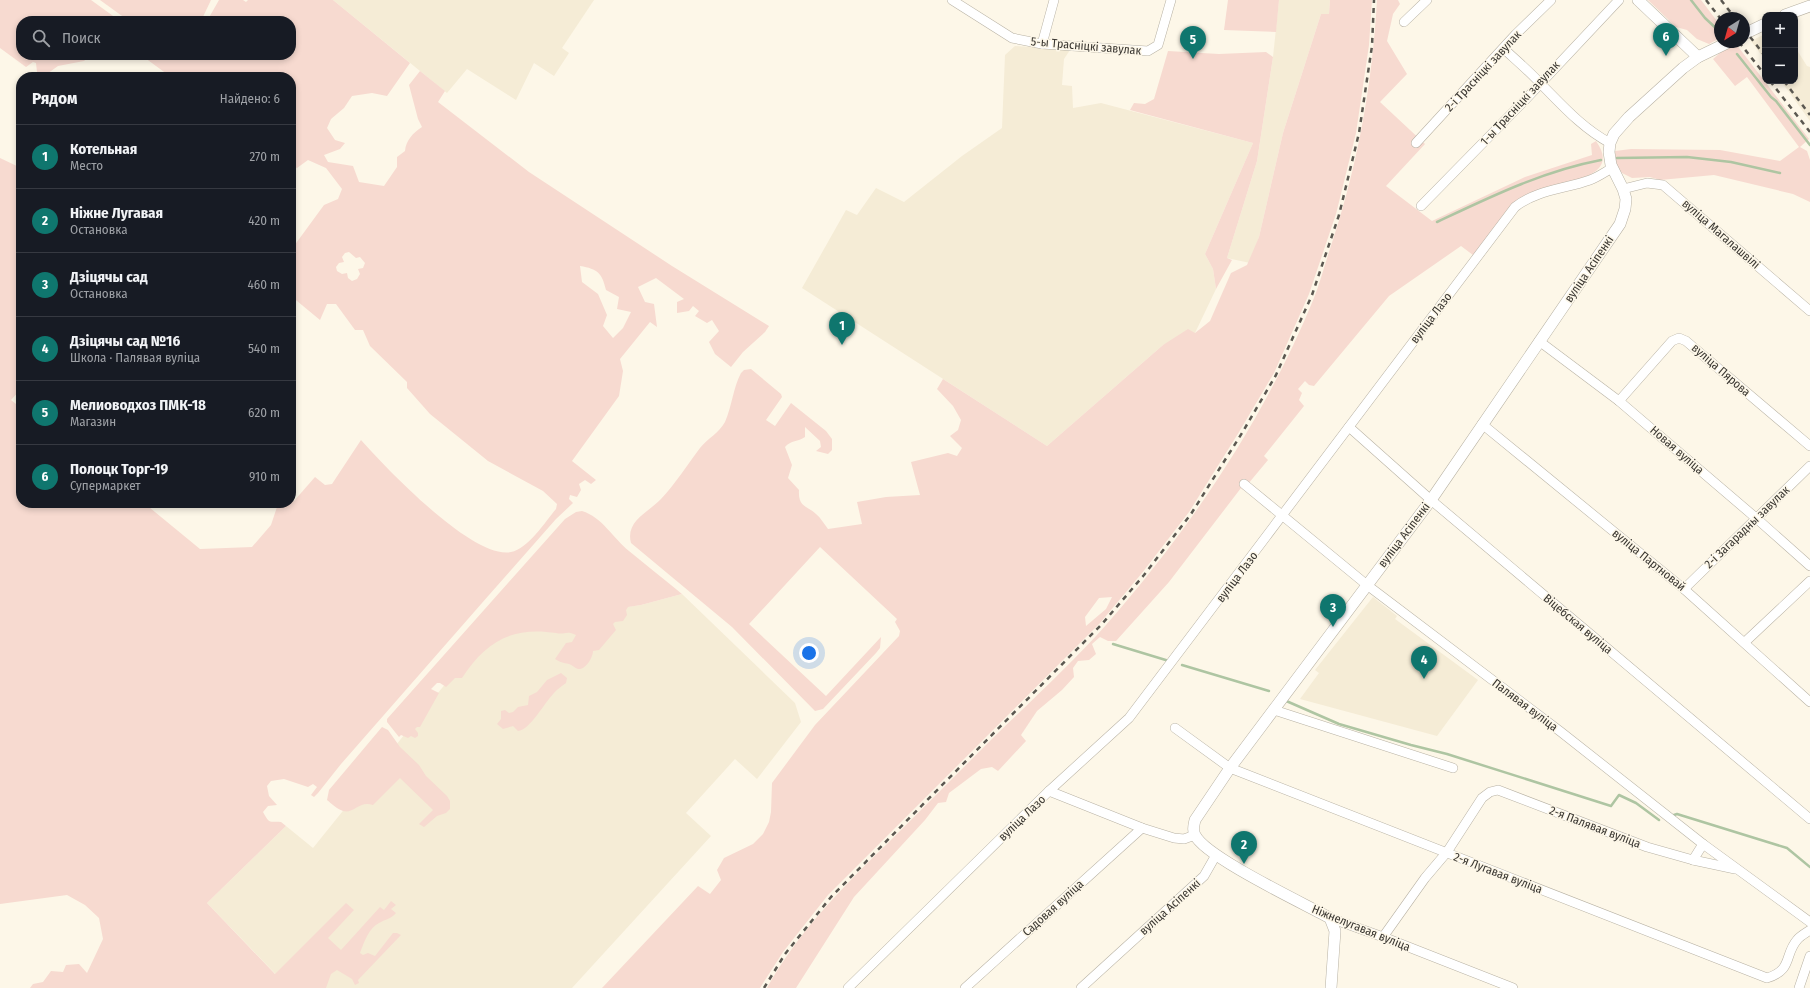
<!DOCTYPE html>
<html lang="ru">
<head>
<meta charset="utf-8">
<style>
	:root { --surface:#171b24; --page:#20242c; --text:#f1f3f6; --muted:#9ea1a6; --line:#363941; --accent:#0f766e }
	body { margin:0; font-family:"Fira Sans Condensed",sans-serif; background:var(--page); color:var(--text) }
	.controls { position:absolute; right:12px; top:12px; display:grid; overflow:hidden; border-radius:8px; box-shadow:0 2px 6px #0003 }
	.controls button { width:36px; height:36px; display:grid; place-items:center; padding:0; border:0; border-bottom:1px solid var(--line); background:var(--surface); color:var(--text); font:20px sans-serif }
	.compass { position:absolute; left:1714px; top:12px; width:36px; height:36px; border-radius:50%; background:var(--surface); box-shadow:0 2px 6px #0003; rotate:217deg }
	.you { position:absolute; left:809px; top:653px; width:14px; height:14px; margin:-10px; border:3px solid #fff; border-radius:50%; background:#1a73e8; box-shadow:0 0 0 6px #1a73e833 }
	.badge { display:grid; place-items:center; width:26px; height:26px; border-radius:50%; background:var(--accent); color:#fff; font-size:13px; font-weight:700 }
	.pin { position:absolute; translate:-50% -33px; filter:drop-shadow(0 1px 2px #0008) }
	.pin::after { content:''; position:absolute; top:21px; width:14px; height:12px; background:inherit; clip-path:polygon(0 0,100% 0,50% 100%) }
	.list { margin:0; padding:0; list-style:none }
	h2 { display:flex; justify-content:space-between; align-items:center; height:52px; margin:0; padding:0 16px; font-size:17px }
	h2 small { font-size:13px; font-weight:400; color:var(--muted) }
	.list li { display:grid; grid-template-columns:26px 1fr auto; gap:12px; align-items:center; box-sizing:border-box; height:64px; padding:0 16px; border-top:1px solid var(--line) }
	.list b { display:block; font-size:15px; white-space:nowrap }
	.list p { margin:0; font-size:13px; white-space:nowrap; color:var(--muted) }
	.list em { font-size:13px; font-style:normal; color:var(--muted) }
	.icon { flex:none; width:22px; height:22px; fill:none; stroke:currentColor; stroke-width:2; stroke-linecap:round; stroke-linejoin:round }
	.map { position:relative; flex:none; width:1810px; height:988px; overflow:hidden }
	.search { position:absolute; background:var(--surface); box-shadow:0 2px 6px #0003; left:16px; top:16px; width:280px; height:44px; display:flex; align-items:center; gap:10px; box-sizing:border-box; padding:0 14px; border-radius:16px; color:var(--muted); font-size:15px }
	.panel { position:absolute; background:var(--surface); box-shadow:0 2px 6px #0003; left:16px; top:72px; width:280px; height:436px; border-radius:16px }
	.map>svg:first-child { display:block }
	.built { fill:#f5ecd6 }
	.green { fill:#f7dad0; fill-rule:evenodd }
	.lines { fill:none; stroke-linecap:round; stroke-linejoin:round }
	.stream { stroke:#aec5a2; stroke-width:2.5 }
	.minor-casing { stroke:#b8b2a4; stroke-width:10 }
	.tertiary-casing { stroke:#b8b2a4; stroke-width:12 }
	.minor { stroke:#fff; stroke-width:9 }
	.tertiary { stroke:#fff; stroke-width:11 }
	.rail { stroke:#5b5851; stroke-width:2.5; stroke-dasharray:5 5; stroke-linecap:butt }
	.labels { text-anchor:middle; stroke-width:3; stroke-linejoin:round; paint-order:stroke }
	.street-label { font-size:12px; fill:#393631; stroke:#fdf7e8 }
</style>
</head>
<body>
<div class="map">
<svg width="1810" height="988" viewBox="0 0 1810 988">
	<rect width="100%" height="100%" fill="#fdf7e8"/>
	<g class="built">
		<path d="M333 0H594L562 48 569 53 554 76 534 63 516 100 467 69 447 93Z"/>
		<path d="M1279 0H1330L1329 14H1321L1283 133 1259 237 1250 263 1227 258 1257 161 1273 57Z"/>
		<path d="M1765 34V60L1751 41Z"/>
		<path d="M1015 46 1070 50 1064 59 1062 85 1072 86 1073 108 1101 103 1253 143 1205 254 1213 269 1216 289 1195 333 1163 345 1047 446 802 288 846 210 857 215 876 188 904 202 962 156 1002 128 1005 55Z"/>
		<path d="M1795 47 1807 66 1810 67V121L1781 81H1795Z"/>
		<path d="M682 594 795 703 801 722 757 779 735 759 686 813 711 836 572 988H289L207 903 286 826 313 848 492 626 641 605Z"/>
		<path d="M1373 597 1397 616 1395 619 1478 680 1437 736 1300 699 1319 673 1315 670Z"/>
	</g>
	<g class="green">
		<path d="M0 0H91L120 21H21V55H90L84 61 58 66 44 76 37 72 36 63 33 62 26 67 0 48Z"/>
		<path d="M100 0H211L201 21H129Z"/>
		<path d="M219 0H243L246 2 248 0H333L410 63 387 96 372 93 352 96 344 108 331 119 327 128 335 140 345 143 340 149 324 155 328 162 353 166 359 182 384 186 397 167V157L405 151C406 140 413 133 422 127L418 119 409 85 420 71 445 91 438 102 529 172 672 266 769 326 765 332 743 352 731 367 715 354 709 342 719 331 712 320 707 323 695 316 699 311 693 306 689 311 677 313V302L684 299 656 278 638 287 645 302 654 304 657 327 650 322 620 359 623 371 619 396 572 461 596 480 591 484 585 480 579 484 581 490 577 497 570 495 569 499 573 503 556 519 489 595 341 764 318 793 314 797 311 795 317 787 313 784 308 787 284 779 271 781 267 786 269 796 277 805 268 806 263 812C270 825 269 821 281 822L286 826 207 903 275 974 346 903 354 910 328 938 341 950 380 907 384 910 391 901 396 905 391 909 396 913C391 919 386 919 379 923 369 928 364 942 360 953L363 955 368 953 375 956 393 933H397L401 935 358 980 359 983 355 985 352 979 337 970 331 974 326 988H30L33 984 43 982 51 971 63 972 66 965 79 964 87 973 103 939 99 918 85 905 67 895 0 904V158L21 168V389L11 400 21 408V503H144L200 549 252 547 271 525 278 504 294 501 315 477 325 485 332 484 361 440C385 467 473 560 511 552 528 549 545 522 556 509L557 504 543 491 488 461 430 414 407 388V382L370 346 363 330H355L336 304H327L320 320 291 296V274L296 267 293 258 294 246 324 205 338 199 342 189 326 168 308 160 297 168 291 165V77H171L141 55H291V21H207ZM349 252 356 258 360 257 365 263 363 268 358 269 360 274 357 279 352 281 348 278 347 273 342 274 337 271 336 267 339 263 344 262 342 257 345 253ZM580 266C598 269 602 273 606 290L619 297 617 309 631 312 623 328 613 338 603 326 607 315 598 294 582 282Z"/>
		<path d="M1228 0H1279L1276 32 1224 30Z"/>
		<path d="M1330 0H1372L1369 45 1356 133 1336 214 1309 294 1274 373 1239 432 1189 512 1142 573 1100 623 828 895 783 952 760 988H602L698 886 710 894 721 880 717 870 724 858 753 844 763 834 769 822 771 812 772 783 815 725 899 636 900 631 895 622 897 619 820 547 749 624 826 696 881 637 880 648 876 653 823 709 815 711 732 627 631 543C625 521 649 512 661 499 676 483 687 465 700 448 708 438 719 433 725 422 732 406 733 388 741 373L744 370 751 369 781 394 782 397 766 420 775 426 791 403 826 431 832 439V450L828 454 816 451 821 447 820 441 805 427V437C798 442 791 440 785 447L792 465 788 478 799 490C798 507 806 505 816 514 821 518 824 524 828 529L862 524 857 502 886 497 920 495 911 462 948 453 957 456 962 448 950 436 958 430 961 420 953 406 937 389 943 379 1047 446 1163 345 1188 329 1195 333 1210 321 1231 273 1247 265 1259 237 1283 133 1321 14H1329ZM1112 597 1106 609 1086 626 1085 617 1099 598Z"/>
		<path d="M1377 0H1398L1400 4 1393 14 1387 41 1407 74 1380 102 1425 144 1386 186 1432 221 1525 177 1592 155 1591 144 1596 141C1608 158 1604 169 1585 177L1520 199 1473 255 1461 246 1389 296 1314 386 1309 385 1305 381 1298 389 1302 393 1299 400 1304 406 1264 456 1268 460 1243 490 1241 488 1169 582 1116 641H1108L1100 637 1092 644 1096 654 1089 660 1078 661 1073 668 1074 677 1062 690 1037 711 1021 735 1026 741 998 771 992 767 981 769 949 793 946 802 938 803 925 820 854 897 796 988H767C799 930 847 883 894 837 928 803 962 769 996 735 1033 699 1071 664 1106 625 1191 528 1265 418 1314 298 1320 283 1324 267 1329 252 1357 169 1372 88 1377 0Z"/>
		<path d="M1648 0H1701L1720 25V38L1709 44 1697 39 1687 30 1676 27Z"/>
		<path d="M1736 44 1809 139 1800 147 1807 151 1810 160V202L1793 194 1714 175 1660 180 1650 177 1632 178 1622 173 1616 165 1615 151 1631 149 1720 150 1780 161 1799 147 1747 77 1735 86 1713 59 1721 52Z"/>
		<path d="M1168 51 1219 54 1266 52 1273 57 1257 161 1227 258 1232 260 1216 289 1213 269 1205 254 1253 143 1130 110 1134 103 1145 104 1154 99Z"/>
		<path d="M582 511C602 517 613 538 629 551 646 565 664 579 682 594L641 605 628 607 626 610 627 615 623 621 615 622 613 624 616 630 599 650 593 651C593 657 586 670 578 669 575 668 572 665 569 664 563 663 560 662 555 659L566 643 572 642 576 635C566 630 565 635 556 633 512 626 485 642 462 678H455L446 687 440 683H437L431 689 439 693 420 727H417L415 729 418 733V736L415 738 411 736 408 738 401 735 399 737 387 722V719L565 519 576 512Z"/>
		<path d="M561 673 567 678 566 683C562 686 557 689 554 693 545 702 530 730 518 731L513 726 503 729 497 724 501 719V711L505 710 509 713 513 712 518 707 528 705 529 696 537 692 547 680Z"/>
		<path d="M382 727 388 730 400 747 419 765 426 776 447 796 450 801V809L446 813 437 816 424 827 419 824 433 810 400 778 373 805C359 800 354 814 343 811 337 809 332 804 327 800L329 790Z"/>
	</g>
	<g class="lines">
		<g class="stream">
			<path d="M1691 0 1705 18 1720 32"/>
			<path d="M1737 54 1771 97 1776 101 1810 145"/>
			<path d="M1617 158 1687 157 1731 162 1780 173"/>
			<path d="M1437 222C1490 197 1543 171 1601 160"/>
			<path d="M1113 644 1169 661"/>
			<path d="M1182 665 1269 691"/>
			<path d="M1284 700 1339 724 1411 745 1447 754 1611 806 1619 795 1636 803 1659 820"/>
			<path d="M1671 816 1677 814 1787 848 1810 867"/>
		</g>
		<defs>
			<g id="minor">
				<path d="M952 0 1012 38 1042 44 1148 51 1158 45 1171 0"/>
				<path d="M1404 22 1427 0"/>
				<path d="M1042 44 1054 0"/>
				<path d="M1504 49C1516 60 1529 71 1540 83 1562 105 1582 128 1610 143"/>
				<path d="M1416 143 1516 34 1551 0"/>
				<path d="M1623 189 1647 183 1663 185 1810 311"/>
				<path d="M1421 206 1525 100 1619 0"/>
				<path d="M1539 341 1619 401 1756 518 1810 566"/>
				<path d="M1619 401 1672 341 1679 338 1686 341 1810 446"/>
				<path d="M1482 424 1684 589 1810 702"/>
				<path d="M1349 427 1431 500 1810 819"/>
				<path d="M1244 484 1367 585 1561 732 1703 844 1810 922"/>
				<path d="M1684 589 1810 466"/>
				<path d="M1745 642 1810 581"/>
				<path d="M1274 710 1453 768"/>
				<path d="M1175 728 1230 768 1767 978C1793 970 1784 955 1797 940 1800 936 1806 933 1810 930"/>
				<path d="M1049 791 1142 828 1174 838 1184 839 1195 835"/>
				<path d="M1693 860 1735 869"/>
				<path d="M1330 918 1383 937 1513 988"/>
				<path d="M1383 937 1425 878 1447 852 1482 798 1490 792 1498 790 1647 847 1693 860 1703 844"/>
				<path d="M848 988 1049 791 1129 718 1515 207C1536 190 1565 189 1590 180 1598 177 1605 172 1612 168"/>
				<path d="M965 988 1142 828"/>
				<path d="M1081 988 1204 876 1216 855"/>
				<path d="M1799 988 1810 956"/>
			</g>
			<g id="tertiary">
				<path d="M1638 0 1698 57"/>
				<path d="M1785 15 1810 6"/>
				<path d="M1744 34 1765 24"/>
				<path d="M1331 988 1335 931 1330 918C1305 904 1205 857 1195 835 1192 830 1194 825 1195 820L1230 768 1431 500 1620 224 1625 209 1626 199 1623 189 1611 165 1609 152 1610 143 1614 134 1629 117 1683 68 1698 57 1729 42"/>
			</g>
		</defs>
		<use href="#minor" class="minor-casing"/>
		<use href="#tertiary" class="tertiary-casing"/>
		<use href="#minor" class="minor"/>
		<use href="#tertiary" class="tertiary"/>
		<g class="rail">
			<path d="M1706 0 1720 18"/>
			<path d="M1721 0 1735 18"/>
			<path d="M1744 29 1765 56"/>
			<path d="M1739 42 1765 75"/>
			<path d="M1770 81 1810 132"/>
			<path d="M1784 81 1810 115"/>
			<path d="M764 988 785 954 831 897 1102 624 1144 575 1191 514 1242 433 1276 375 1312 295 1339 215 1359 133 1372 46 1374 0"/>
		</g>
	</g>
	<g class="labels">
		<g class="street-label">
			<text transform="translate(1086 46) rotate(5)" y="4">5-ы Трасніцкі завулак</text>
			<text transform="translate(1483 71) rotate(-47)" y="4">2-і Трасніцкі завулак</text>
			<text transform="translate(1520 103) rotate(-47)" y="4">1-ы Трасніцкі завулак</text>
			<text transform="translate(1721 234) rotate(41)" y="4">вуліца Магалашвілі</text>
			<text transform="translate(1589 269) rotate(-56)" y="4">вуліца Асіпенкі</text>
			<text transform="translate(1431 318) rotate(-53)" y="4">вуліца Лазо</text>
			<text transform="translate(1721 370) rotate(41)" y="4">вуліца Пярова</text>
			<text transform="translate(1677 450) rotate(41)" y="4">Новая вуліца</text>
			<text transform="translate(1747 527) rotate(-44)" y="4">2-і Загарадны завулак</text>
			<text transform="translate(1404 535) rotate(-53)" y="4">вуліца Асіпенкі</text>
			<text transform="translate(1649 560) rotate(39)" y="4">вуліца Партновай</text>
			<text transform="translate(1237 577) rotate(-53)" y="4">вуліца Лазо</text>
			<text transform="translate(1578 624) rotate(40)" y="4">Віцебская вуліца</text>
			<text transform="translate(1525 705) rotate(37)" y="4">Палявая вуліца</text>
			<text transform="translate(1022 818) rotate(-44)" y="4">вуліца Лазо</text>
			<text transform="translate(1595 827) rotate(21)" y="4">2-я Палявая вуліца</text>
			<text transform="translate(1498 873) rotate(21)" y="4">2-я Лугавая вуліца</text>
			<text transform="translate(1170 907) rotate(-42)" y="4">вуліца Асіпенкі</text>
			<text transform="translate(1053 908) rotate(-42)" y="4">Садовая вуліца</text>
			<text transform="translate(1361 928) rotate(22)" y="4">Ніжнелугавая вуліца</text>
		</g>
	</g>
</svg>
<div class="controls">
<button>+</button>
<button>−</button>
</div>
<svg class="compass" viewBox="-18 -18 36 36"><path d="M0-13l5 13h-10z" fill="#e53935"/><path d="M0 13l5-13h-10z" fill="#9ea1a6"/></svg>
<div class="you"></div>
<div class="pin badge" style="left:842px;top:345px">1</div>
<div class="pin badge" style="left:1244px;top:864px">2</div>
<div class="pin badge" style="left:1333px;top:627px">3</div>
<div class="pin badge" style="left:1424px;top:679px">4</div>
<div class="pin badge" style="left:1193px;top:59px">5</div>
<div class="pin badge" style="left:1666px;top:56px">6</div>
<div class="search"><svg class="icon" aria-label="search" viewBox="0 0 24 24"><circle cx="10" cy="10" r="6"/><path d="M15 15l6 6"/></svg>Поиск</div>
<section class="panel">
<h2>Рядом<small>Найдено: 6</small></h2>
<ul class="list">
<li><span class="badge">1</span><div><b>Котельная</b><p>Место</p></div><em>270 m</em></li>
<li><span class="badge">2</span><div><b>Ніжне Лугавая</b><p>Остановка</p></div><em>420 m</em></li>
<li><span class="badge">3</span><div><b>Дзіцячы сад</b><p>Остановка</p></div><em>460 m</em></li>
<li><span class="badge">4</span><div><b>Дзіцячы сад №16</b><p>Школа · Палявая вуліца</p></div><em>540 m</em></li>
<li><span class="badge">5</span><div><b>Мелиоводхоз ПМК-18</b><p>Магазин</p></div><em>620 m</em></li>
<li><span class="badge">6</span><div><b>Полоцк Торг-19</b><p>Супермаркет</p></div><em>910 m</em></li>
</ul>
</section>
</div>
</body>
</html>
